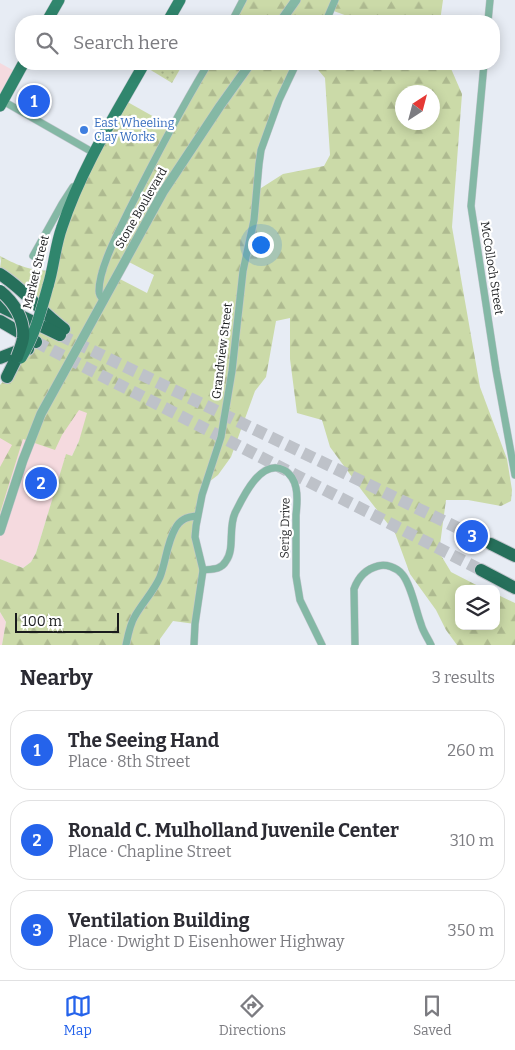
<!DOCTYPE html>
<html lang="en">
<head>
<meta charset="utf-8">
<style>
	:root { --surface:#fff; --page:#f7f7f7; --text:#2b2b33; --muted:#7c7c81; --line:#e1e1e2; --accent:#2563eb }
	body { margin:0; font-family:Bitter,serif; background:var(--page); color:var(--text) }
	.controls { position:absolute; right:15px; bottom:15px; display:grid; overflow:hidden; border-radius:10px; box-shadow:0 2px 12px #0003 }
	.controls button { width:45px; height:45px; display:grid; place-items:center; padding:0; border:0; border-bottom:1px solid var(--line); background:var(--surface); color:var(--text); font:25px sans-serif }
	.compass { position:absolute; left:395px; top:85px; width:45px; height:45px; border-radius:50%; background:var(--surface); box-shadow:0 2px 12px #0003; rotate:36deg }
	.scale { position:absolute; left:15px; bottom:12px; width:104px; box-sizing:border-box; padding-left:5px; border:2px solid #191b1d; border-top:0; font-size:14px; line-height:18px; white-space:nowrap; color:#191b1d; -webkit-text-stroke:4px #fff; paint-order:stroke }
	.you { position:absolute; left:260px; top:244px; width:18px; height:18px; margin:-12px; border:4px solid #fff; border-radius:50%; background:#1a73e8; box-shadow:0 0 0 8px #1a73e833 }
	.badge { display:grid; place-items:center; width:32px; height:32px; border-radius:50%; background:var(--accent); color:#fff; font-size:16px; font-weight:700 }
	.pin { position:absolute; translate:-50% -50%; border:2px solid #fff; box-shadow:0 1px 5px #0006 }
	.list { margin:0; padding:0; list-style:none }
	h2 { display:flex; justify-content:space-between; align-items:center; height:65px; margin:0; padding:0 20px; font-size:21px }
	h2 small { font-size:16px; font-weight:400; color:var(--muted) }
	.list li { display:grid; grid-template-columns:32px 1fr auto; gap:15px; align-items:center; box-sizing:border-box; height:80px; margin:0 10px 10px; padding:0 10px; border:1px solid var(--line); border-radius:20px }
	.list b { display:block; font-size:19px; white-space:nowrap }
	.list p { margin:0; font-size:16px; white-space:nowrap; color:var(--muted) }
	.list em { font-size:16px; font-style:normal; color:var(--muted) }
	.icon { flex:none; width:28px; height:28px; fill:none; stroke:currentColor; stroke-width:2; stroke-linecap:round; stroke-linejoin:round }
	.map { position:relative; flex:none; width:515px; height:645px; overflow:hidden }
	.search { position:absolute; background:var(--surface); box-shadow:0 2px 12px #0003; left:15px; right:15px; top:15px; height:55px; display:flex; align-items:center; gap:12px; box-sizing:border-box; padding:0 18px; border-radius:20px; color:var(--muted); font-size:19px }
	.sheet { height:335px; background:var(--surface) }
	nav { display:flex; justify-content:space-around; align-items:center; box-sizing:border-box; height:70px; border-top:1px solid var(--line); background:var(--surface); font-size:14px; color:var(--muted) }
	nav a { display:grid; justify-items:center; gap:2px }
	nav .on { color:var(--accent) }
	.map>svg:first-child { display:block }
	.commercial { fill:#f5dadf }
	.grass { fill:url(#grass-dots) }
	.forest { fill:url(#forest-firs); fill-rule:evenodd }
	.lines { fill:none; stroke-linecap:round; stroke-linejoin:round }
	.motorway-tunnel { stroke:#bec2c9; stroke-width:12; stroke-dasharray:12 6; stroke-linecap:butt }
	.minor-casing { stroke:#c2c6cd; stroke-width:8 }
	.tertiary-casing { stroke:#c2c6cd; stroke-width:10 }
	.primary-casing { stroke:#c2c6cd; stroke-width:12 }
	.motorway-casing { stroke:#c2c6cd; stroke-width:14 }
	.minor { stroke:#84b8a5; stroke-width:7 }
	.tertiary { stroke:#84b8a5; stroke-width:9 }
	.primary { stroke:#30866d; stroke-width:11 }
	.motorway { stroke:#26705b; stroke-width:12 }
	.primary-bridge-casing { stroke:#c2c6cd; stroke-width:12; stroke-linecap:butt }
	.motorway-bridge-casing { stroke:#c2c6cd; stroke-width:14; stroke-linecap:butt }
	.primary-bridge { stroke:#30866d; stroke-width:11 }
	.motorway-bridge { stroke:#26705b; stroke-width:12 }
	.shop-dot { fill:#3f7fe0; stroke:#fff; stroke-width:2 }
	.labels { text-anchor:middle; stroke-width:4.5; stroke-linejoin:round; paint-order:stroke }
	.shop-label { font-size:12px; fill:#366cbe; stroke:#fff; text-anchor:start }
	.street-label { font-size:12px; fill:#191b1d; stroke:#fff }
</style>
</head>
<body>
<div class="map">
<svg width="515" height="645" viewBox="0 0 515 645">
	<defs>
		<pattern id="grass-dots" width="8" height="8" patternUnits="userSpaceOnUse" patternTransform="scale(1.25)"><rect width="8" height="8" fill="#cbdaa8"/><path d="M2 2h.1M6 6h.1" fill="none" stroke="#aeba90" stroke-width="1.8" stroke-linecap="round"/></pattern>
		<pattern id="forest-firs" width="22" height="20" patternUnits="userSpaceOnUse" patternTransform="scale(1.25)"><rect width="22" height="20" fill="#cbdaa8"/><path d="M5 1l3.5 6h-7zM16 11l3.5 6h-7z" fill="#aeba90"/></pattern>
	</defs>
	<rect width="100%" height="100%" fill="#e7ecf4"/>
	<g class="commercial">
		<path d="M0 63 18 73 0 100Z"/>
		<path d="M106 368 79 441 72 456 66 455 36 553 31 562 23 568 0 559V393Z"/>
		<path d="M0 612 6 622 2 645H0Z"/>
	</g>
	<path class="grass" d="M152 64H183L172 83 149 69Z"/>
	<g class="forest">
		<path d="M243 0H443L440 21H348L350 17 331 10 326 21H232Z"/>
		<path d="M208 64H296L261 150 258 190 283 174 324 166 330 155 325 78 313 64H449L462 94 452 227 480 387 507 459 512 490 511 501 501 506 468 500H446L439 552 451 572 484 589H459V626H496V594L515 603V645H457L446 630 436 610 410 574 395 533 363 492 330 447 322 420 297 413 290 359V318L276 321 266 377 255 391 231 457 218 475 205 485 196 526 203 570 195 624 173 621 160 639V645H2L6 622 0 612V559L23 568 31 562 36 553 66 454 72 456 79 441 87 413 79 410 62 435 55 450 23 439 0 513V467L12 445 0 438V385L21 358 41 313 0 268 1 261 0 256C21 267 29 270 52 271L61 228 124 100 172 127ZM402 92H432V122H402ZM125 260 154 275 147 293 116 277Z"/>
	</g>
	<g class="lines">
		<g class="motorway-tunnel">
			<path d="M60 335 491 544"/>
			<path d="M36 342 481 570"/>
		</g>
		<defs>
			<g id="minor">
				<path d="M232 21 243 0"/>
				<path d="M326 21 335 0"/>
				<path d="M488 21 490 0"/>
				<path d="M484 64 471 206 496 370 515 475"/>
				<path d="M3 101 94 153"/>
				<path d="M33 256 62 204 73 187"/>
				<path d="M104 300C100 297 99 295 99 291 99 268 118 233 128 212 153 162 179 112 208 64"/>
				<path d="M203 570C212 569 221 570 226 561 235 549 228 528 235 513 243 497 261 458 284 470 290 473 295 481 296 488 298 497 297 506 296 515 296 535 296 555 296 576L300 600 322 645"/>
				<path d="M126 645C128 635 130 624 135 616 143 602 154 591 160 577 166 561 167 543 175 529 180 519 187 517 197 516"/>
				<path d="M194 645 195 624 203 570 195 537 196 526 202 495 221 437 232 371 243 271 254 220 259 164 261 150 279 100 296 64"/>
				<path d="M355 645 354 589C358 578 366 569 378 566 386 564 396 567 402 574 411 584 416 611 421 624 423 632 428 638 431 645"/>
			</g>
			<g id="tertiary">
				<path d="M281 21 296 0"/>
				<path d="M0 531 23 460 41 414 163 192 220 106 250 64"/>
			</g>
			<g id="primary">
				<path d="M47 21 59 0"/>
				<path d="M168 21 180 0"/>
				<path d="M0 106 23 64"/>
				<path d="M48 286C54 267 55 246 62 227 81 169 114 117 144 64"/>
			</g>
			<g id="motorway">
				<path d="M0 274C24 289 41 312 64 329"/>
				<path d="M0 306 60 335"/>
				<path d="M0 321 36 342"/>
				<path d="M0 358 15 352 28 349"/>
				<path d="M7 377 17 357"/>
				<path d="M491 544 515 556"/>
				<path d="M481 570 515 588"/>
			</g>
		</defs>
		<use href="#minor" class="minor-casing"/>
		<use href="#tertiary" class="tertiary-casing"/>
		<use href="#primary" class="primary-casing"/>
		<use href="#motorway" class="motorway-casing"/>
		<use href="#minor" class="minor"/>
		<use href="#tertiary" class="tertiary"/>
		<use href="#primary" class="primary"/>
		<use href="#motorway" class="motorway"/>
		<defs>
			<path id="primary-bridge" d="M21 358C35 335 41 311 48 286"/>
			<path id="motorway-bridge" d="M0 291C14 302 25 320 23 338 22 345 19 351 17 357"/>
		</defs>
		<use href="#primary-bridge" class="primary-bridge-casing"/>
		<use href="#motorway-bridge" class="motorway-bridge-casing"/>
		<use href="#primary-bridge" class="primary-bridge"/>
		<use href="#motorway-bridge" class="motorway-bridge"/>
	</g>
	<circle class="shop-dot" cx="84" cy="130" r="5"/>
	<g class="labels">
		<g class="shop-label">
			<text x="94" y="127">East Wheeling<tspan x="94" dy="14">Clay Works</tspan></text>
		</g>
		<g class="street-label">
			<text transform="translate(141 208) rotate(-60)" y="4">Stone Boulevard</text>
			<text transform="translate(492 268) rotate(81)" y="4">McColloch Street</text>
			<text transform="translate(36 272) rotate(-76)" y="4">Market Street</text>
			<text transform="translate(222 351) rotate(-83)" y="4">Grandview Street</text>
			<text transform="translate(285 528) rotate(-89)" y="4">Serig Drive</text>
		</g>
	</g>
</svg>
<div class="controls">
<button><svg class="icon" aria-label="layers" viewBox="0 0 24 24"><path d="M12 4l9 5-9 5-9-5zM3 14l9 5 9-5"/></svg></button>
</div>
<svg class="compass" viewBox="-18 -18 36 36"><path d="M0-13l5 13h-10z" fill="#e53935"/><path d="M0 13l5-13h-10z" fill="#7c7c81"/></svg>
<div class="scale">100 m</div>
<div class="you"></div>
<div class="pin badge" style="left:34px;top:101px">1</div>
<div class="pin badge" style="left:41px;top:483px">2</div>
<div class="pin badge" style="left:472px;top:536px">3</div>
<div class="search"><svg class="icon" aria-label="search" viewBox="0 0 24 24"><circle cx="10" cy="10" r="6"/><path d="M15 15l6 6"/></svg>Search here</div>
</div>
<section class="sheet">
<h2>Nearby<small>3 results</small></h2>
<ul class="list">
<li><span class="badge">1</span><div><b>The Seeing Hand</b><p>Place · 8th Street</p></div><em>260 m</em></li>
<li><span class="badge">2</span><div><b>Ronald C. Mulholland Juvenile Center</b><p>Place · Chapline Street</p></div><em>310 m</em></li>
<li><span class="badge">3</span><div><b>Ventilation Building</b><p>Place · Dwight D Eisenhower Highway</p></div><em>350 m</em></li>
</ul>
</section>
<nav>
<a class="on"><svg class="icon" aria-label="map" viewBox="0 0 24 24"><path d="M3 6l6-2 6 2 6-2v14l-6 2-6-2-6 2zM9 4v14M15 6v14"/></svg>Map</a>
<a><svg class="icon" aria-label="directions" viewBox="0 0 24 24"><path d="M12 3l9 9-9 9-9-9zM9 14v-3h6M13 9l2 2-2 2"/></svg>Directions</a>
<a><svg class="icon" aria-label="saved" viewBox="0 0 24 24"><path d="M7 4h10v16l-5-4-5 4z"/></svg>Saved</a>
</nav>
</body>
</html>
